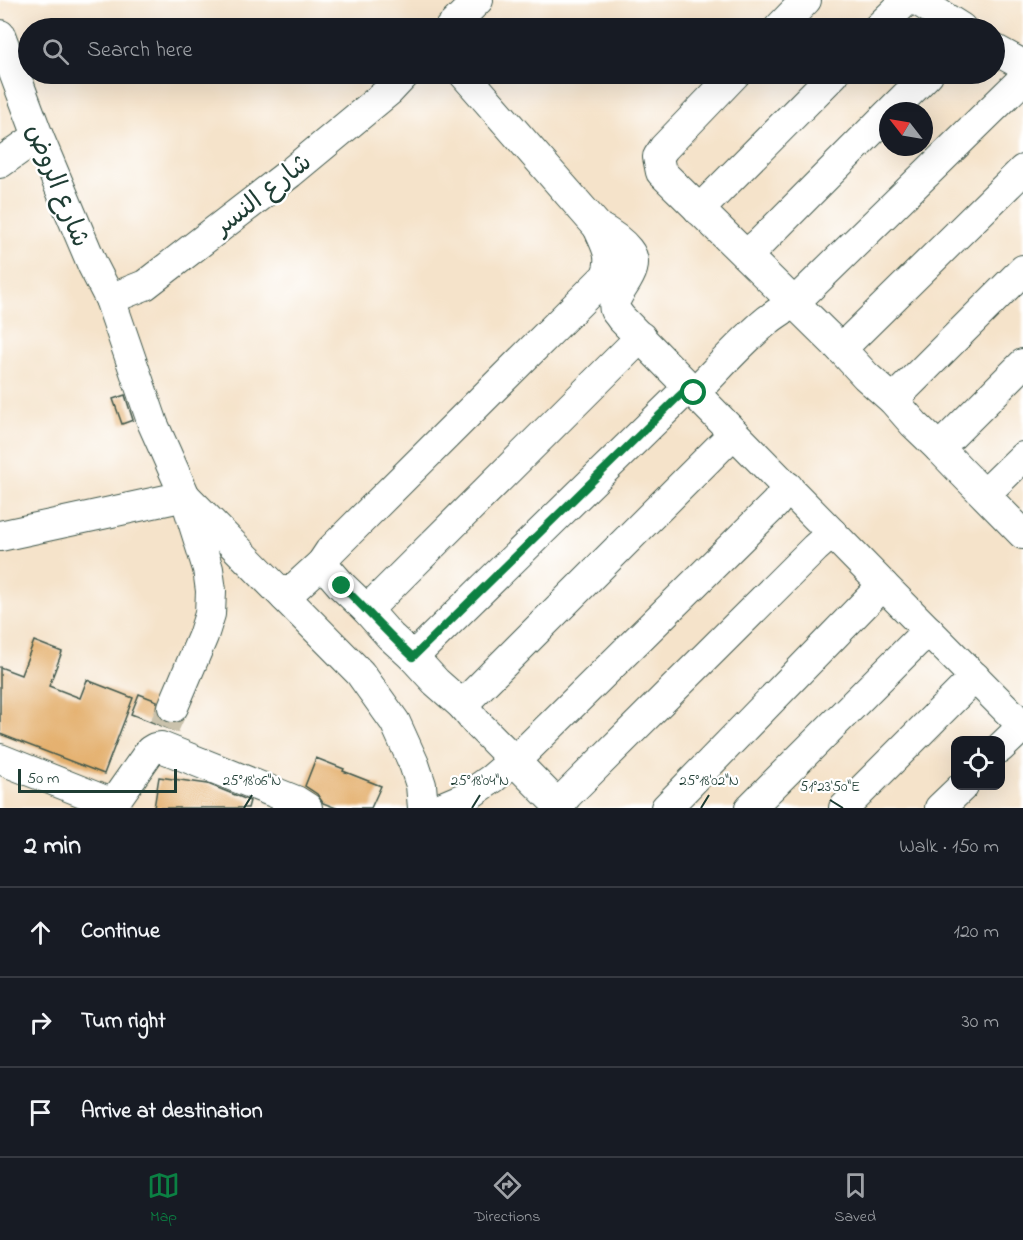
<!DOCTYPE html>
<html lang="en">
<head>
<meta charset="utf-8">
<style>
	:root { --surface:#171b24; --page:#242831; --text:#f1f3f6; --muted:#9ea1a6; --line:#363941; --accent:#0b8043 }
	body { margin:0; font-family:"Indie Flower","Playpen Sans Arabic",sans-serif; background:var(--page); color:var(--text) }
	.controls { position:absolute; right:18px; bottom:18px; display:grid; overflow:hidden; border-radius:12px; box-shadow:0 6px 24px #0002 }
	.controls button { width:54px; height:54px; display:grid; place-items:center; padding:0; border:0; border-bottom:2px solid var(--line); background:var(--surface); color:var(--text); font:30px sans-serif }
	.compass { position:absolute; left:879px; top:102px; width:54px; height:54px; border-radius:50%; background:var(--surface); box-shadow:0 6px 24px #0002; rotate:301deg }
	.scale { position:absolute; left:18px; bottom:15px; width:159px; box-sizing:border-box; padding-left:6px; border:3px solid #1f3d34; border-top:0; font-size:16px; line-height:21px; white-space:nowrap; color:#1f3d34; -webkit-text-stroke:4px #fff; paint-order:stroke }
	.stop { position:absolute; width:18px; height:18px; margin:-14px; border:4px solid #0b8043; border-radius:50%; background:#fff }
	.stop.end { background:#0b8043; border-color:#fff; box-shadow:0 2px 6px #0008 }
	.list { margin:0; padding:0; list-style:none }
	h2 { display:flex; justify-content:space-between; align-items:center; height:78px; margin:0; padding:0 24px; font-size:26px }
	h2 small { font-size:20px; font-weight:400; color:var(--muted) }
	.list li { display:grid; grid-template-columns:39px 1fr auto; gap:18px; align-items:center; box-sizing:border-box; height:90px; padding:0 24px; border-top:2px solid var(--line) }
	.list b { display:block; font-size:22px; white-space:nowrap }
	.list em { font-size:20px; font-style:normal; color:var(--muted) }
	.icon { flex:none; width:33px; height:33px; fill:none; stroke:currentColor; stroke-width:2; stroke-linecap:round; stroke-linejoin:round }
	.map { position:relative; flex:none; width:1023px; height:808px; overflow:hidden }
	.search { position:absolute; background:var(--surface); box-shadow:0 6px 24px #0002; left:18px; right:18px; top:18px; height:66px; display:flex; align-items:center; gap:15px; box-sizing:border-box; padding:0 21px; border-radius:33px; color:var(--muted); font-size:22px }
	.sheet { height:348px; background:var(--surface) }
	nav { display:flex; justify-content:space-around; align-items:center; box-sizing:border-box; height:84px; border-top:2px solid var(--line); background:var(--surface); font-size:16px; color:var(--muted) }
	nav a { display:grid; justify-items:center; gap:3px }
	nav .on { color:var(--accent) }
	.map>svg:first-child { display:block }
	.building { fill:#e4b06e }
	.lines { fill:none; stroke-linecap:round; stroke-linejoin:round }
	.minor-tunnel { stroke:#cac2ac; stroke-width:30; stroke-dasharray:30 15; stroke-linecap:butt }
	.minor-casing { stroke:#3f564a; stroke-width:32 }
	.minor { stroke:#fff; stroke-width:30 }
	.route { stroke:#0b8043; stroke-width:8 }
	.ticks { fill:none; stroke:#1f3d34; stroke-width:2 }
	.labels { text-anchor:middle; stroke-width:4.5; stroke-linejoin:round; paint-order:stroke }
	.street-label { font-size:26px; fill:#1f3d34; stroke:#fff }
	.ticks-label { font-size:15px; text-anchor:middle; fill:#1f3d34; stroke:#fff; stroke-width:4.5; stroke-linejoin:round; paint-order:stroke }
</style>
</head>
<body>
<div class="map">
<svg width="1023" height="808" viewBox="0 0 1023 808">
	<rect width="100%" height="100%" fill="#fff"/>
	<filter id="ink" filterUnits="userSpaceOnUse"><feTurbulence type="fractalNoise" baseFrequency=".0167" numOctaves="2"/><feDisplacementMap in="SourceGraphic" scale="12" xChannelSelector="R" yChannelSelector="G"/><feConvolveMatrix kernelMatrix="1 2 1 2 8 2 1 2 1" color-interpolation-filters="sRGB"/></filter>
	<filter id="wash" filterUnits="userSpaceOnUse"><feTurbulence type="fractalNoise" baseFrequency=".008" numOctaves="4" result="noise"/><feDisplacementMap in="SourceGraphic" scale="24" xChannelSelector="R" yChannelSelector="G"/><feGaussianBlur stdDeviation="1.35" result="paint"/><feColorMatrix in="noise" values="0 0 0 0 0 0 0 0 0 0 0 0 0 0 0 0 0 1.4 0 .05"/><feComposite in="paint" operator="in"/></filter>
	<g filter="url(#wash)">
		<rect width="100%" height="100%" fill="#f5e3ca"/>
		<g id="blocks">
			<g class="building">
				<path d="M125 395 133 420 122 424 113 399Z"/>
				<path d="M34 641 62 652 49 686 80 698 87 680 133 698 104 774 0 734V667L21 675Z"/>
				<path d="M139 694 157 701 156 710 159 717 166 723 175 724 179 723 175 731 131 714Z"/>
				<path d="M316 758 344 769 343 771 381 786 371 808H336L323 803 317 794 305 786Z"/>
				<path d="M159 777 208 784 250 801 248 808H154Z"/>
			</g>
		</g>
	</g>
	<g filter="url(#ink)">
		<use href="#blocks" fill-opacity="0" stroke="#3f564a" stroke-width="1.5"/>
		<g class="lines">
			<path class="minor-tunnel" d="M164 727 173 707"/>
			<defs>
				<g id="minor">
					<path d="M917 0 961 28"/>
					<path d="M450 28 478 0"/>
					<path d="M779 28 806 0"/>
					<path d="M878 28 907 0"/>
					<path d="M0 35 38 136 93 266 110 299 153 424 185 496 208 569 211 591 210 614 203 636 173 707"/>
					<path d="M994 49 1023 65"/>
					<path d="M464 74 598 227C609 233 620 240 628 250 646 272 609 293 615 310 617 313 619 315 621 318L883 585 1023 726"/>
					<path d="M735 74 664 148 658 157 661 172 841 349 866 376 893 400 914 424 939 448 963 473 1023 534"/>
					<path d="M891 111 928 74"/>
					<path d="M0 163 38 136"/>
					<path d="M699 210 834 74"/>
					<path d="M746 255 760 243 888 114"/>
					<path d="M110 299 145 285 290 173 389 91 405 74"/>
					<path d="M841 349 1023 170"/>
					<path d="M694 393C718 369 741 342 768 320 779 311 792 305 802 295L1023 79"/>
					<path d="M893 400 1023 270"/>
					<path d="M939 448 1023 364"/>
					<path d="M985 494 1023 457"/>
					<path d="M0 536 185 496 360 673 395 722 414 764 421 785 423 808"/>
					<path d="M322 563 342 586 367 610 390 636 413 657 436 682 462 705 476 722 561 808"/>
					<path d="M285 597 322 563 330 551 606 276C614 256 606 246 598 227"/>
					<path d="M367 610 641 337"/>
					<path d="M413 657 689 387"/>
					<path d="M462 705 734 433"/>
					<path d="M1000 748 1023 726"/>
					<path d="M0 759 113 804"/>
					<path d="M559 806 567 795 815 548 832 533"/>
					<path d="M110 808 150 751 155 748 161 747 296 801 307 808"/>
					<path d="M440 808 466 797 493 778 527 749 775 504 788 487"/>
					<path d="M666 808 883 585"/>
					<path d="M750 808 916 642 929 631"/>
					<path d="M844 808 975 677"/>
					<path d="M940 808 963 786"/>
				</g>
			</defs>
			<use href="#minor" class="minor-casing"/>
			<use href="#minor" class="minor"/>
		</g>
	</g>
	<g class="lines" filter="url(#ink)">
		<path class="route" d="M342 586C366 609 388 634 413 657L677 398 689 387 694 393"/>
	</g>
	<path class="ticks" d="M830 800 843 808M244 808 252 795M472 808 480 795M701 808 709 795"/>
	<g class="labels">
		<g class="street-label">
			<text transform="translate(59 185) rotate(68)" y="9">شارع الروض</text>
			<text transform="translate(262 193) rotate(-38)" y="9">شارع النسر</text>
		</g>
	</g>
	<g class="ticks-label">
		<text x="252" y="785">25°18'06"N</text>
		<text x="480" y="785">25°18'04"N</text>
		<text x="709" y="785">25°18'02"N</text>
		<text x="830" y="791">51°23'50"E</text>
	</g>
</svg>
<div class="controls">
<button><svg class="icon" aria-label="locate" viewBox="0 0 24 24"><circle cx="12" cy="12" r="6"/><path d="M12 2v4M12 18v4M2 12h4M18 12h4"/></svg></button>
</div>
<svg class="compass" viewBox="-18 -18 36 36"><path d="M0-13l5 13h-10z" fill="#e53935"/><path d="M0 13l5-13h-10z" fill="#9ea1a6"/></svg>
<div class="scale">50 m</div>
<div class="stop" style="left:694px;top:393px"></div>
<div class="stop end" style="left:342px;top:586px"></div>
<div class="search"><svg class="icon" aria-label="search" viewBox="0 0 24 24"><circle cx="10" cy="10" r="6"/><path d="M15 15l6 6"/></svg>Search here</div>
</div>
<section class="sheet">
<h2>2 min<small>Walk · 150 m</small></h2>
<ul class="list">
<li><svg class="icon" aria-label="ahead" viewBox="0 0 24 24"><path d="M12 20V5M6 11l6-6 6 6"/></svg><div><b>Continue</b></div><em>120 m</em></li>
<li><svg class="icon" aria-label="right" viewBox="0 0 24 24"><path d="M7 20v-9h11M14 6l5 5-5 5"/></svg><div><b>Turn right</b></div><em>30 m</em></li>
<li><svg class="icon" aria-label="arrive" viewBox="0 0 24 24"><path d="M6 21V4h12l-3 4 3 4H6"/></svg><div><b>Arrive at destination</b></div></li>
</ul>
</section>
<nav>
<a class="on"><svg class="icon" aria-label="map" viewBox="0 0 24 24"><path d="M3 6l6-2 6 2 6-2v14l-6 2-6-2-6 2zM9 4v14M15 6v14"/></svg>Map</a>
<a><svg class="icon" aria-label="directions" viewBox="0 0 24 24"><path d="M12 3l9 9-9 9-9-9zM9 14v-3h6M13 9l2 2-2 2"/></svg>Directions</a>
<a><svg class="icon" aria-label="saved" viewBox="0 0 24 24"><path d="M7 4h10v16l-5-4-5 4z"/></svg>Saved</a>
</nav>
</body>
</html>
